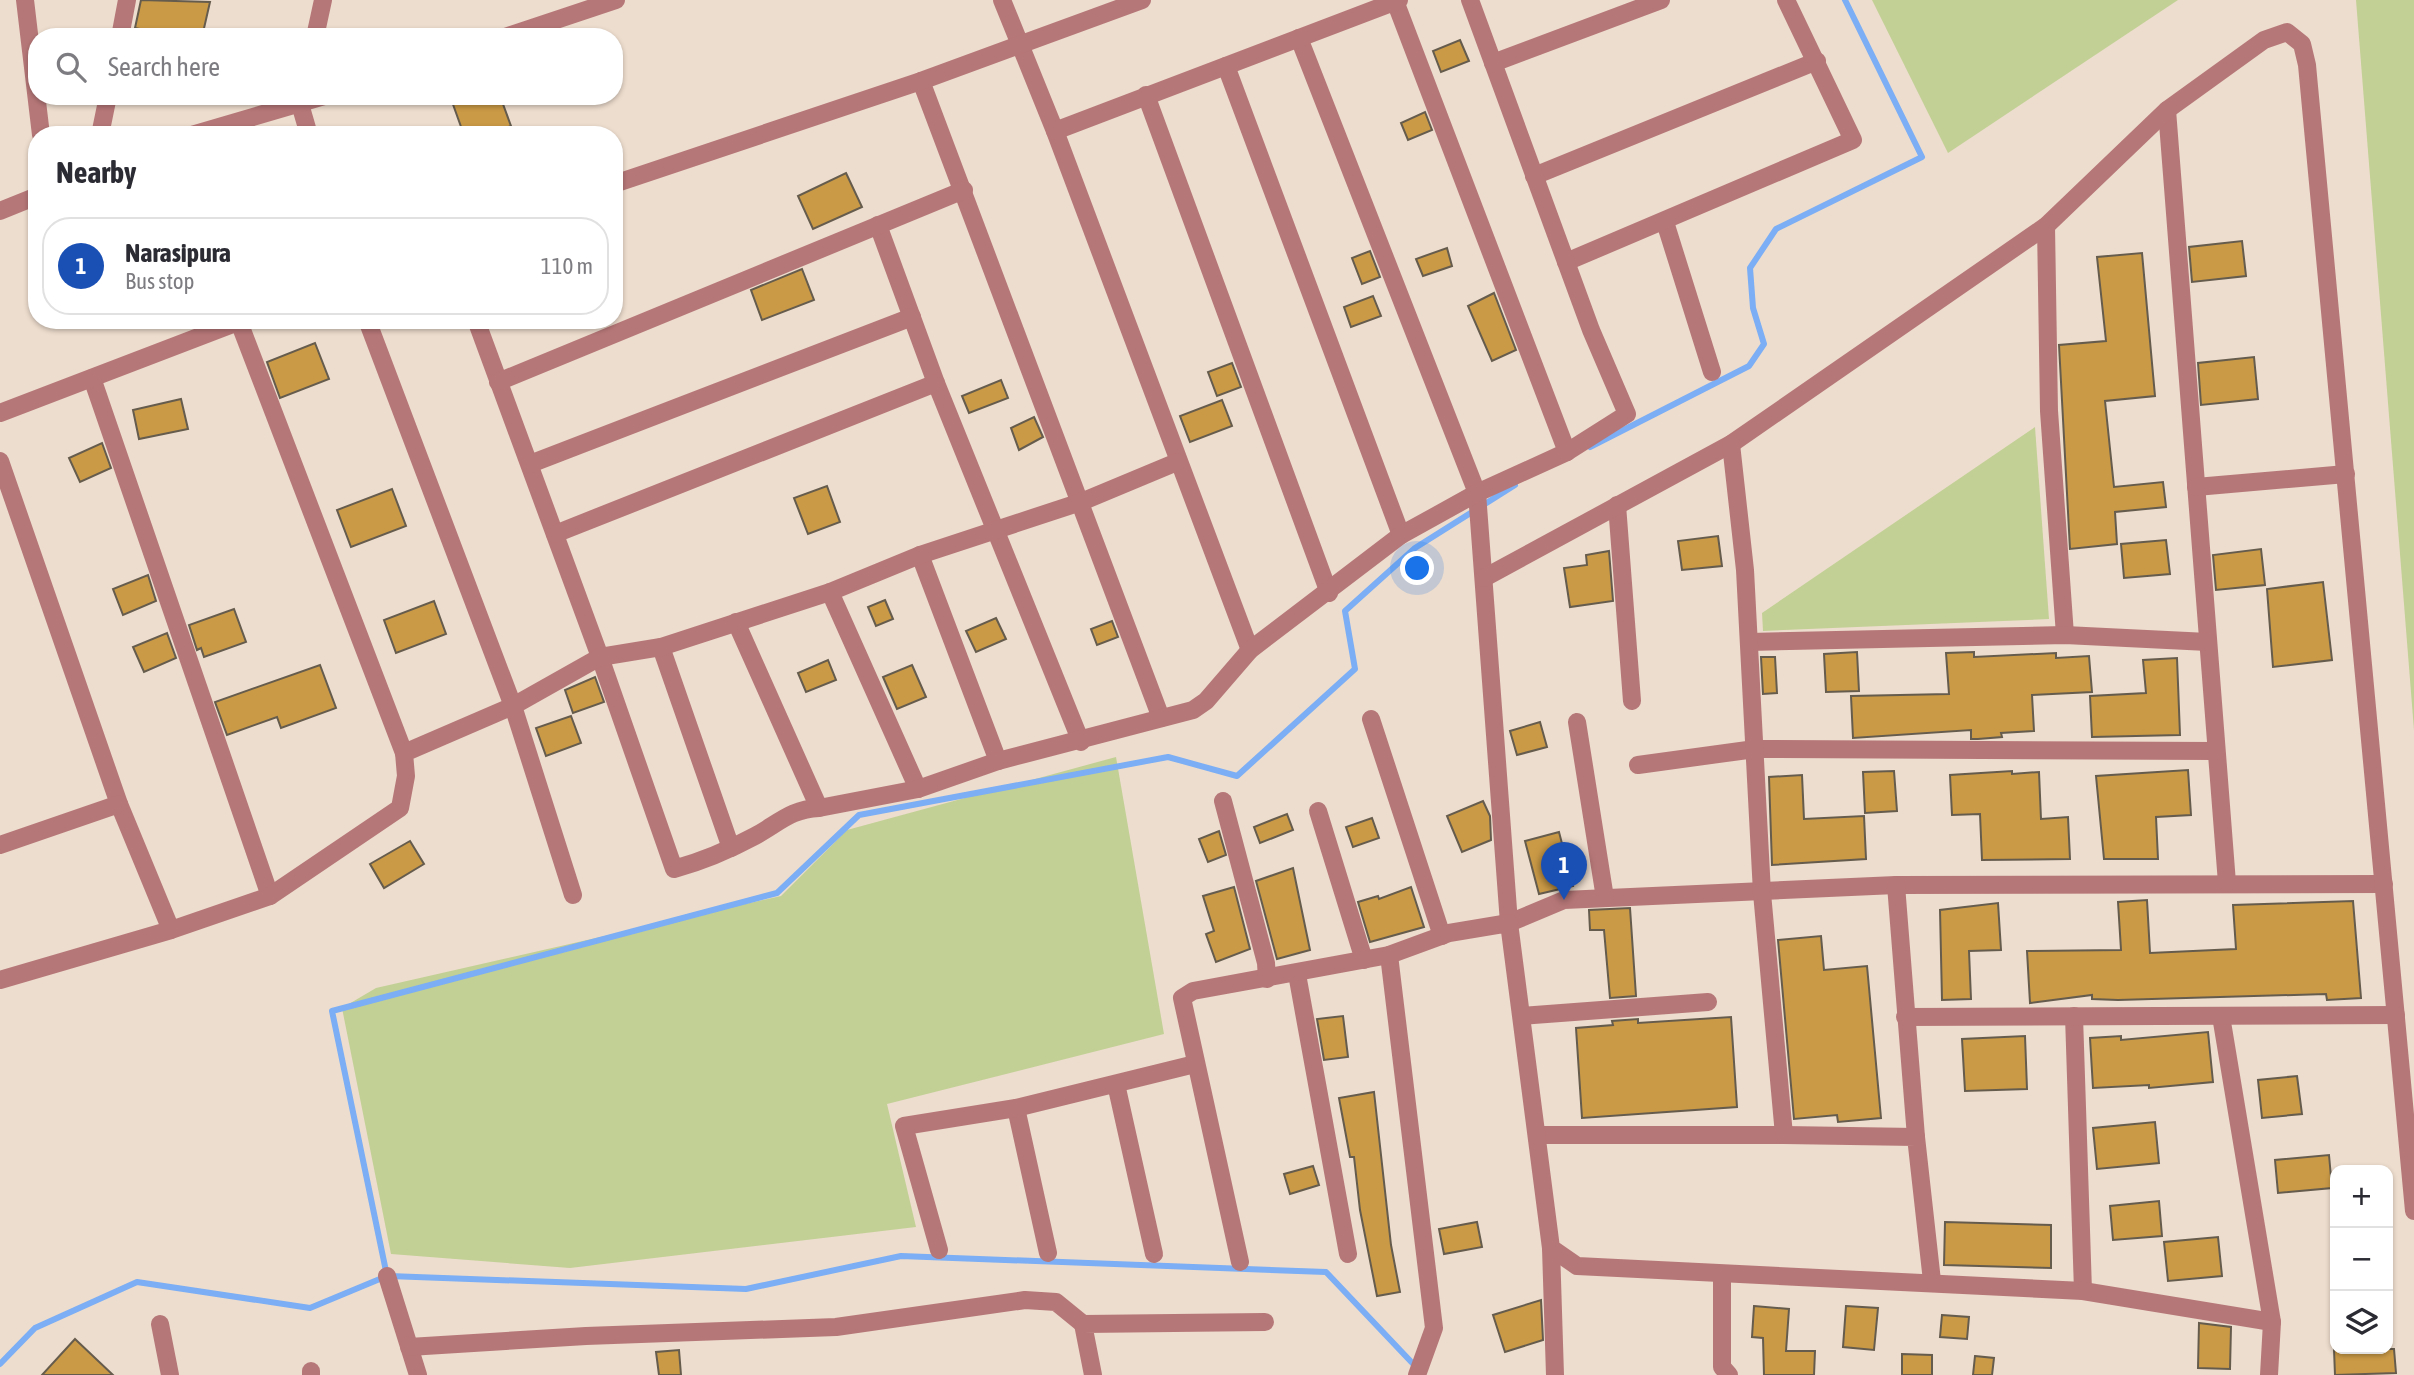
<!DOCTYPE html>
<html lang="en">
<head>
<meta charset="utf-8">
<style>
	:root { --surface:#fff; --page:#f2f2f3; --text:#2b2b33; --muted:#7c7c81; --line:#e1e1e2; --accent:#6b5725 }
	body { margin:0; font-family:"Asap Condensed",sans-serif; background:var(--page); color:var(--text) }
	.controls { position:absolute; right:21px; bottom:21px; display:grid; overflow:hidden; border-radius:14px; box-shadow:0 2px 5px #0004 }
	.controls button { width:63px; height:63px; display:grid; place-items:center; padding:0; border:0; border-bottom:2px solid var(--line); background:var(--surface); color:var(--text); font:35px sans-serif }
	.you { position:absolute; left:1418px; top:569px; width:24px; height:24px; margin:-18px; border:5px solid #fff; border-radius:50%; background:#1a73e8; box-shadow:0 0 0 10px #1a73e833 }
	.badge { display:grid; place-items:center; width:46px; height:46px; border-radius:50%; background:var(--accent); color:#fff; font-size:23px; font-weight:700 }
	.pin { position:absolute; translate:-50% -58px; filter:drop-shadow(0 2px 4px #0008) }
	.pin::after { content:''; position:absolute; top:37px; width:24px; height:21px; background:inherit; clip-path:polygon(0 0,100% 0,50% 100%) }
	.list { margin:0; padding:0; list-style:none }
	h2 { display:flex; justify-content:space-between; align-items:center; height:91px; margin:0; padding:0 28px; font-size:30px }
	h2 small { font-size:23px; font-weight:400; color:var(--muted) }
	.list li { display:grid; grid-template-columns:46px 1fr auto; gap:21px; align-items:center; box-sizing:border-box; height:98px; margin:0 14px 14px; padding:0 14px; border:2px solid var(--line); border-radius:28px }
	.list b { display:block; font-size:26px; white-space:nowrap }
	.list p { margin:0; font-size:23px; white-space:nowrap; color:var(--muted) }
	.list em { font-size:23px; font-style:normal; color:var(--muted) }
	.icon { flex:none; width:38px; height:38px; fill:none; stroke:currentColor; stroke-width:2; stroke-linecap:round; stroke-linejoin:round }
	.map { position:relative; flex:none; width:2414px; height:1375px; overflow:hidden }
	.search { position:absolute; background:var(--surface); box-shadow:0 2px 5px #0004; left:28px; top:28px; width:595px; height:77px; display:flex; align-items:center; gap:18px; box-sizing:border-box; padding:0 24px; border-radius:28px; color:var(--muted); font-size:26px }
	.panel { position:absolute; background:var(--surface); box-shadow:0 2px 5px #0004; left:28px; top:126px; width:595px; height:203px; border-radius:28px }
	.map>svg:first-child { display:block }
	.green { fill:#c2d095 }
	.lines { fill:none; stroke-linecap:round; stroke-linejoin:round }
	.stream { stroke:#7baef4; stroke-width:6 }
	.building { fill:#ca9a46; stroke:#665c4d; stroke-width:2 }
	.minor { stroke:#b67778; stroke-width:18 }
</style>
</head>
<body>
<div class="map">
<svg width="2414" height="1375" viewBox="0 0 2414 1375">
	<rect width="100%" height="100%" fill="#edddce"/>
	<g class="green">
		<path d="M1872 0H2178L1948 153Z"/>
		<path d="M2356 0H2414V730Z"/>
		<path d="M2035 427 2049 619 1763 631 1762 613Z"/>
		<path d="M1116 757 1164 1034 887 1104 916 1227 570 1268 391 1254 342 1008 376 988 781 896 847 830Z"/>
	</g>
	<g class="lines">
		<g class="stream">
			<path d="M1590 447 1749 366 1764 344 1753 308 1750 268 1776 229 1922 157 1845 0"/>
			<path d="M389 1276 746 1289 901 1256 1326 1272 1417 1368"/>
			<path d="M0 1364 35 1328 137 1282 310 1308 387 1276 332 1011 777 893 859 815 1168 757 1237 776 1355 669 1345 611 1415 548 1515 485"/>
		</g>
	</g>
	<g class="building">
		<path d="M141 0 210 2 202 37H177L135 28Z"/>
		<path d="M1460 40 1469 61 1441 72 1433 51Z"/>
		<path d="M450 96H500L511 126 488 135H464Z"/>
		<path d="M1425 112 1432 130 1408 140 1401 123Z"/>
		<path d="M846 173 862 207 813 229 798 196Z"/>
		<path d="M2242 241 2246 276 2192 282 2189 247Z"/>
		<path d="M1447 248 1452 266 1423 276 1416 259Z"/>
		<path d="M1370 251 1380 277 1362 284 1352 258Z"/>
		<path d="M2142 253 2155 396 2105 401 2114 487 2163 482 2166 507 2115 512 2117 544 2070 549 2059 345 2106 341 2097 257Z"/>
		<path d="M802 269 814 300 762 320 751 290Z"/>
		<path d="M1494 293 1516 350 1492 361 1468 306Z"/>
		<path d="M1373 296 1381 316 1351 327 1344 307Z"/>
		<path d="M315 343 329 379 280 398 267 362Z"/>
		<path d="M2254 357 2258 399 2201 405 2198 363Z"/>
		<path d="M1232 363 1241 387 1217 396 1208 372Z"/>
		<path d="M1001 380 1008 398 969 413 962 396Z"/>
		<path d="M181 399 188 429 139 439 133 410Z"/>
		<path d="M1222 400 1232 426 1190 442 1180 416Z"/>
		<path d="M1034 417 1043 437 1019 450 1011 428Z"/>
		<path d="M102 443 111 468 80 482 69 458Z"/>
		<path d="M827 486 840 522 808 534 794 498Z"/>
		<path d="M392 489 406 526 351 547 337 510Z"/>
		<path d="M1718 536 1722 566 1682 570 1678 541Z"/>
		<path d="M2166 540 2170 574 2124 578 2121 544Z"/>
		<path d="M2261 549 2265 585 2216 590 2213 555Z"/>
		<path d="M1609 551 1613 601 1570 607 1564 568 1587 565 1586 555Z"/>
		<path d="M148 575 156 601 123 615 113 589Z"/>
		<path d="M2323 582 2332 660 2273 667 2267 589Z"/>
		<path d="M885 600 893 619 876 626 868 607Z"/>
		<path d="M434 601 446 634 396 653 384 620Z"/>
		<path d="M234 609 246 642 204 657 201 648 197 650 189 625Z"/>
		<path d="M996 618 1006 639 976 652 966 631Z"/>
		<path d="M1112 621 1118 637 1097 645 1091 629Z"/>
		<path d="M167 633 176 658 144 672 133 647Z"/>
		<path d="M1857 652 1859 691 1826 692 1824 654Z"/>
		<path d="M1974 652V657L2056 653V658L2089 656 2092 692 2032 695 2034 731 2001 733 2002 737 1978 739H1971V730L1853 738 1851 696 1949 694 1946 653Z"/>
		<path d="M1761 657H1775L1777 693 1763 694Z"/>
		<path d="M2177 658 2180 735 2092 737 2090 696 2146 693 2143 660Z"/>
		<path d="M828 660 836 680 806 692 798 673Z"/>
		<path d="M320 665 336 708 281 728 277 717 227 735 215 702Z"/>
		<path d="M912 665 926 697 897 709 883 677Z"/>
		<path d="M595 677 604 702 573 713 565 690Z"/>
		<path d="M571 716 581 743 546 756 536 728Z"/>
		<path d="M1540 722 1547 747 1517 755 1510 731Z"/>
		<path d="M2188 770 2191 815 2156 817 2158 859H2104L2096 776Z"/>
		<path d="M1894 771 1897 811 1865 813 1863 772Z"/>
		<path d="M2012 771V774L2039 772 2041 819 2068 817 2070 859 1982 860 1980 814 1952 815 1950 775Z"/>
		<path d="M1802 775 1804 819 1864 816 1866 859 1772 865 1769 777Z"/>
		<path d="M1483 801 1490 816 1491 840 1462 852 1447 816Z"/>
		<path d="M1287 814 1293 830 1260 843 1254 827Z"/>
		<path d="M1372 818 1379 838 1353 847 1346 827Z"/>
		<path d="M1219 831 1226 855 1208 862 1199 839Z"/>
		<path d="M1559 832 1573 886 1539 894 1525 841Z"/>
		<path d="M410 841 424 864 384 888 370 864Z"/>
		<path d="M1293 868 1310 950 1277 959 1256 881Z"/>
		<path d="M1234 887 1250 949 1216 962 1206 934 1214 931 1203 896Z"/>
		<path d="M1411 887 1424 927 1370 942 1358 902 1378 896 1379 899Z"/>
		<path d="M2147 900 2150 953 2236 949 2233 905 2353 901 2361 998 2327 1000 2326 994 2118 1000 2092 999V995L2030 1003 2027 951 2121 950 2118 902Z"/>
		<path d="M1998 903 2001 950 1969 951 1971 999 1942 1000 1940 910Z"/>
		<path d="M1630 908 1636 996 1610 998 1604 930H1590L1589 910Z"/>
		<path d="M1821 936 1824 970 1867 966 1881 1118 1838 1122 1837 1115 1794 1119 1778 940Z"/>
		<path d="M1343 1016 1348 1057 1324 1060 1317 1019Z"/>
		<path d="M1731 1017 1737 1107 1582 1118 1576 1028 1613 1025 1612 1021 1638 1019V1023Z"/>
		<path d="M2208 1032 2213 1082 2149 1088V1085L2093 1088 2090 1038 2121 1036V1040Z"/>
		<path d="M2025 1036 2027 1089 1965 1091 1962 1039Z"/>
		<path d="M2297 1076 2302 1114 2262 1118 2258 1080Z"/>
		<path d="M1374 1092 1391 1245 1400 1292 1377 1296 1360 1210 1354 1157H1350L1339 1098Z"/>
		<path d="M2155 1122 2159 1163 2097 1169 2093 1128Z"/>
		<path d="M2329 1155 2332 1188 2278 1193 2275 1160Z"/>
		<path d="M1313 1166 1319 1185 1290 1194 1284 1174Z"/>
		<path d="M2159 1201 2162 1236 2113 1240 2110 1206Z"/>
		<path d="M1477 1222 1482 1247 1444 1254 1439 1229Z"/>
		<path d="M1945 1222 2051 1225V1268L1944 1265Z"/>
		<path d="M2218 1237 2222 1276 2168 1281 2164 1242Z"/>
		<path d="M1541 1300 1543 1340 1505 1352 1493 1315Z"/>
		<path d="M1754 1306 1789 1309 1786 1351H1815L1814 1375H1764L1763 1338 1752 1337Z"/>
		<path d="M1846 1306 1878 1308 1874 1350 1843 1347Z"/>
		<path d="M1942 1315 1969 1317 1967 1339 1940 1337Z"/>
		<path d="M2199 1323 2231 1327 2230 1369 2198 1368Z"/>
		<path d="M75 1339 113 1375H42Z"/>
		<path d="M2334 1349H2394L2396 1373 2335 1375Z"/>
		<path d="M679 1350 681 1375H659L656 1352Z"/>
		<path d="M1902 1354 1932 1355V1375H1902Z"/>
		<path d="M1975 1356 1994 1358 1992 1375H1973Z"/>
	</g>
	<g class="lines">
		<g class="minor">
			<path d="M25 0 41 135"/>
			<path d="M1002 0 1055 131 1250 650"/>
			<path d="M1395 1 1567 452"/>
			<path d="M120 37 127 0"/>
			<path d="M315 37 323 0"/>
			<path d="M505 37 616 0"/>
			<path d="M1299 38 1477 493 1509 923 1564 900 1896 885 2384 884"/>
			<path d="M1493 63 1661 0"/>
			<path d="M1226 66 1401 535"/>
			<path d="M921 81 1161 718"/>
			<path d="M1146 95 1329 593"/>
			<path d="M302 96 300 104 309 135"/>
			<path d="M2167 110 2227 883"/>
			<path d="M1055 131 1399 0"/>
			<path d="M100 135 108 96"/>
			<path d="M192 135 324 96"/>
			<path d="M1534 176 1817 61"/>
			<path d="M614 184 921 81 1142 0"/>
			<path d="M0 211 37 196"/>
			<path d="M1665 222 1712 372"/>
			<path d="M878 225 936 383 1081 742"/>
			<path d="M2046 226 2049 411 2065 635"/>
			<path d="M1566 262 1853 140 1786 0"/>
			<path d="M367 320 513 706 573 895"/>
			<path d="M476 320 600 657 674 869C703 861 729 850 755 836 779 823 791 809 819 808"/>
			<path d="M239 322 404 753"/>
			<path d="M92 378 270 896"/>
			<path d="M498 382 964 190"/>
			<path d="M0 413 243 320"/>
			<path d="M0 461 119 804 171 930"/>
			<path d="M530 464 912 317"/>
			<path d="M2196 487 2346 474"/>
			<path d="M1617 505 1632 701"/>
			<path d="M555 534 936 383"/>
			<path d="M920 555 998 761"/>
			<path d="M1484 578 1731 444 2046 226 2167 110 2264 40 2287 32 2302 44 2307 65 2414 1211"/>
			<path d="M830 592 918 789"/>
			<path d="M736 622 819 808 918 789 998 761 1193 710 1206 701 1250 650 1401 535 1477 493 1567 452 1627 414 1591 330 1470 0"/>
			<path d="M1749 642 2065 635 2208 642"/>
			<path d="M661 647 731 848"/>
			<path d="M1371 719 1442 936"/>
			<path d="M1577 722 1605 898"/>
			<path d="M1638 765 1755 749 2216 751"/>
			<path d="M1223 801 1266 963 1267 979"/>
			<path d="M1318 811 1364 960"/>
			<path d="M0 845 119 804"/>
			<path d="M1896 885 1916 1137"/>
			<path d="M1389 955 1434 1328 1417 1375"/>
			<path d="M1297 974 1348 1254"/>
			<path d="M0 980 171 930 270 896 400 808 406 776 404 753 513 706 600 657 661 647 830 592 920 555 1081 502 1177 462"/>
			<path d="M1522 1016 1708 1002"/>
			<path d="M2074 1016 2083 1291"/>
			<path d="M2221 1016 2272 1322 2269 1375"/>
			<path d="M1905 1017 2396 1015"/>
			<path d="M1116 1084 1154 1254"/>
			<path d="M1016 1108 1048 1253"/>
			<path d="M1538 1135H1784L1762 893 1745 570 1731 444"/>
			<path d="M1784 1135 1916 1137 1932 1281"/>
			<path d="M1551 1248 1555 1375"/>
			<path d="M939 1250 904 1126 1016 1108 1195 1064"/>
			<path d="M1240 1262 1182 998 1193 991 1389 955 1449 933 1509 923 1551 1248 1577 1266 2083 1291 2272 1322"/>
			<path d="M1722 1275V1367L1729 1375"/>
			<path d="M387 1276 418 1375"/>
			<path d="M160 1324 170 1375"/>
			<path d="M409 1347 586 1336 836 1327 1025 1300 1056 1302 1083 1324"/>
			<path d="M311 1371V1375"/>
			<path d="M1093 1375 1083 1324 1265 1322"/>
		</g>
	</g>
</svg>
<div class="controls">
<button>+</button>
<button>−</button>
<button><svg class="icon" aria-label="layers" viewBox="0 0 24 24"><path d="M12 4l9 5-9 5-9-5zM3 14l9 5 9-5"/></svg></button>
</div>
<div class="you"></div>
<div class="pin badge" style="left:1564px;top:900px;background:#1a4fb4">1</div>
<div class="search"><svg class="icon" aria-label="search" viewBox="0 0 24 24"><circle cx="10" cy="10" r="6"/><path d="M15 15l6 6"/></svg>Search here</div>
<section class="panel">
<h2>Nearby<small></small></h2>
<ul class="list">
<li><span class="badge" style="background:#1a4fb4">1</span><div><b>Narasipura</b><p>Bus stop</p></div><em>110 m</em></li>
</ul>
</section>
</div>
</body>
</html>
